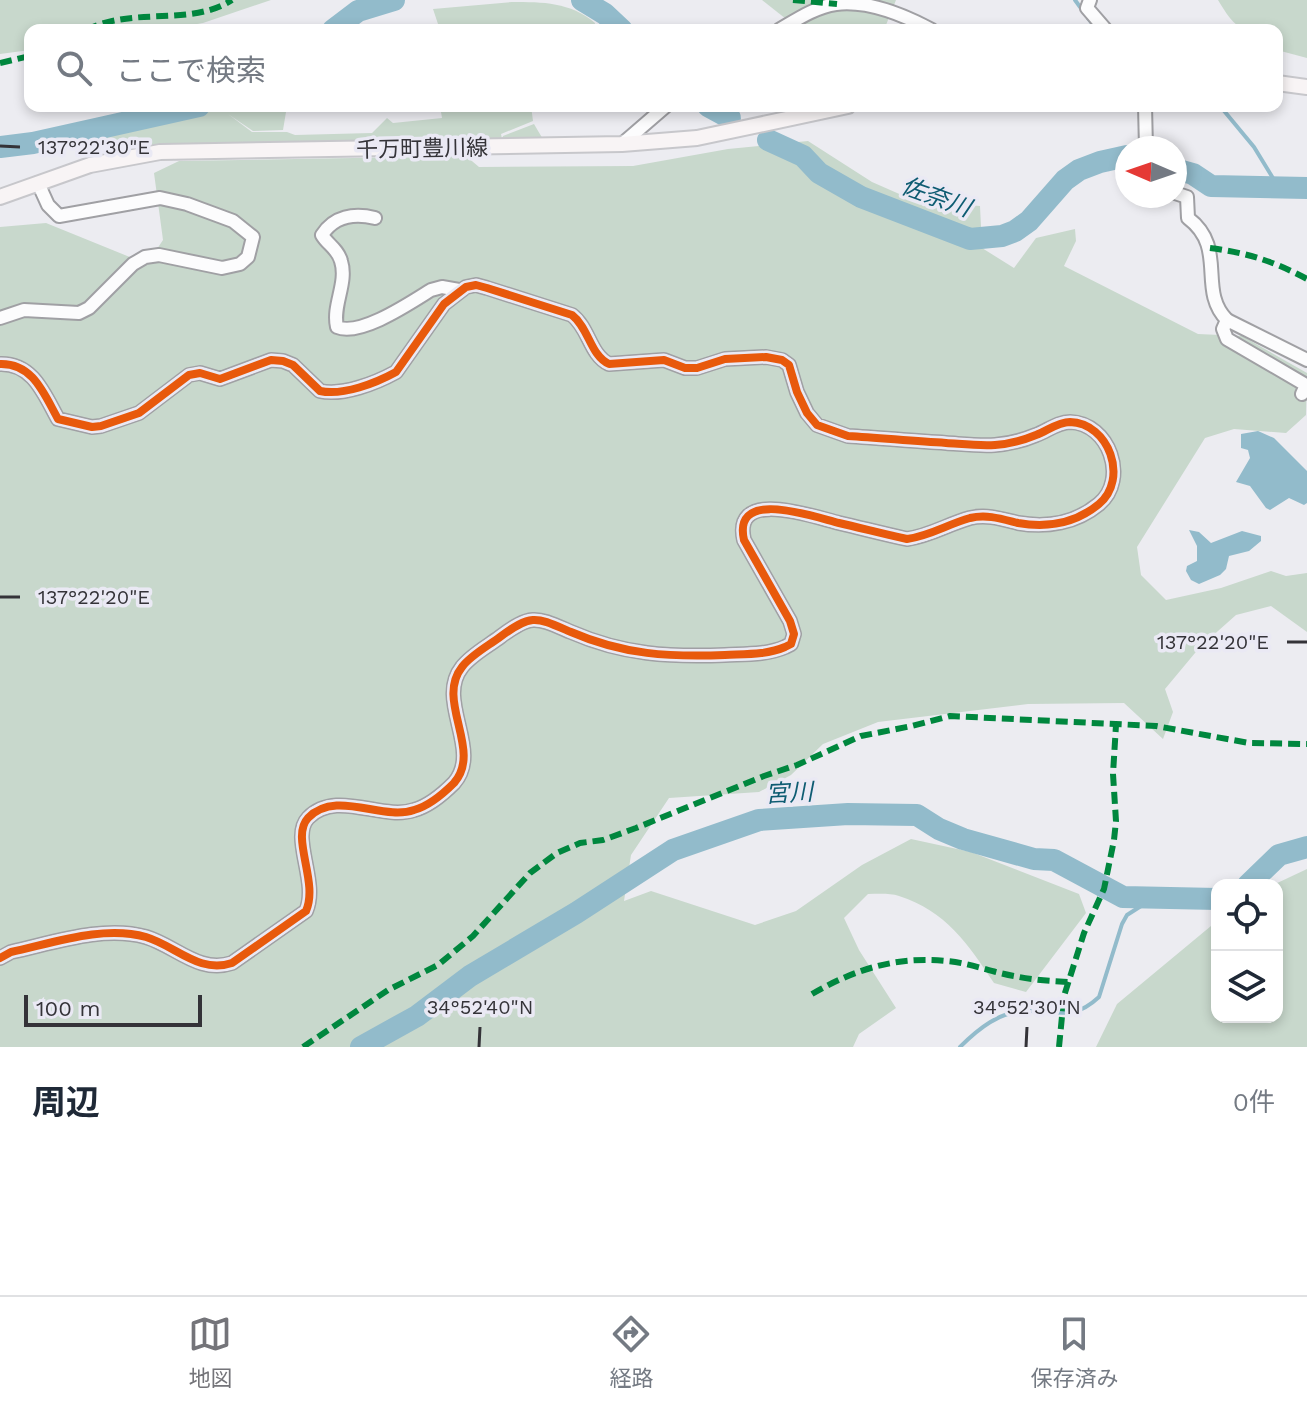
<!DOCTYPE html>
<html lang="ja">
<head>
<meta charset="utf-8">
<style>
	:root { --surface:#fff; --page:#f2f2f3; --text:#1f2937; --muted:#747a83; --line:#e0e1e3; --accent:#747479 }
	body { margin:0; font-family:"Work Sans","Noto Sans JP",sans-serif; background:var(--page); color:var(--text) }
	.controls { position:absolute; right:24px; bottom:24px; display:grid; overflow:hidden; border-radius:16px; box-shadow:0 4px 12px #0003 }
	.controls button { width:72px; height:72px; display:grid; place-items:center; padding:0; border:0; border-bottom:2px solid var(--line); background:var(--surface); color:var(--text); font:40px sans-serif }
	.compass { position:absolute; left:1115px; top:136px; width:72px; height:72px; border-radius:50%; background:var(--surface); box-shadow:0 4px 12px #0003; rotate:272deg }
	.scale { position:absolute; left:24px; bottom:20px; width:178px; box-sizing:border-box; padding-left:8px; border:4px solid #343338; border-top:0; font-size:22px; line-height:28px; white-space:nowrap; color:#343338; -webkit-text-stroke:6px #eae9f4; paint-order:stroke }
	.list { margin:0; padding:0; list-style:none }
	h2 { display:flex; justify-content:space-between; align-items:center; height:104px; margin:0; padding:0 32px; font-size:34px }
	h2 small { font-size:26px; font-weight:400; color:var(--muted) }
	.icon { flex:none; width:44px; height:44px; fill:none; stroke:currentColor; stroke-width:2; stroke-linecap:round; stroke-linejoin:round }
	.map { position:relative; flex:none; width:1307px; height:1047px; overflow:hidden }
	.search { position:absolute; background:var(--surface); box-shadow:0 4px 12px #0003; left:24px; right:24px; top:24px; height:88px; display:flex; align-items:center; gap:20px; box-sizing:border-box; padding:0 28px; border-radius:16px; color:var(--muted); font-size:30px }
	.sheet { height:248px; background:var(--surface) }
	nav { display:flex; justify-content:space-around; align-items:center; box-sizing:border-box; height:112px; border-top:2px solid var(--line); background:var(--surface); font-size:22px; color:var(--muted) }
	nav a { display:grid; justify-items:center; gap:4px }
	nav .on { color:var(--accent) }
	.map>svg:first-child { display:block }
	.green { fill:#c8d8cc }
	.water { fill:#92bbcb }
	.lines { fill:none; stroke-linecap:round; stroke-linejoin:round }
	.stream { stroke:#92bbcb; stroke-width:4 }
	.river { stroke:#92bbcb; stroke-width:22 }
	.minor-casing { stroke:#a0a0a4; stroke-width:16 }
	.major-casing { stroke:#c7c7cb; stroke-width:18 }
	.minor { stroke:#fcfcfd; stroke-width:12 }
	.major { stroke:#f8f4f5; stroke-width:14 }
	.quiet { stroke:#00873e; stroke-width:6; stroke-dasharray:12 6; stroke-linecap:butt }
	.cycleway-casing { stroke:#eae9f4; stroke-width:13 }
	.cycleway { stroke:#e8590c; stroke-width:8 }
	.ticks { fill:none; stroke:#343338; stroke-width:3 }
	.labels { text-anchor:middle; stroke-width:7; stroke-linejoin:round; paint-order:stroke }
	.street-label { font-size:22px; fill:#343338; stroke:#eae9f4 }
	.water-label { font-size:24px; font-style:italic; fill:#0e5c72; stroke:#eae9f4 }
	.ticks-label { font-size:20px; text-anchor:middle; fill:#343338; stroke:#eae9f4; stroke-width:7; stroke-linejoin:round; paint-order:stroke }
</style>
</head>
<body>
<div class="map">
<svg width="1307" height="1047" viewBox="0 0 1307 1047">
	<rect width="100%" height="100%" fill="#ececf1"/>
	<g class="green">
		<path d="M0 0H271L203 23 163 30H30V50L0 54Z"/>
		<path d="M762 0H896L884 30H800Z"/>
		<path d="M1218 0H1307V58L1277 50V30C1240 30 1238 33 1218 0Z"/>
		<path d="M512 2C543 2 570 2 595 23L594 30H440L433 9Z"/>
		<path d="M235 106H287L283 130 253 131 228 114 252 132H287L295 135 372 133 387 118 393 123 442 118 440 106H531L533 121 501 134 502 139 503 136 534 124 544 141 170 144 119 150 106 145 104 132Z"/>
		<path d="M808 141 872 182 913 200 980 206 982 248 1014 268 1036 238 1075 229 1076 241 1064 266 1198 334 1242 336 1307 373 1306 415 1286 433 1234 429 1205 438 1137 547 1141 575 1166 600 1221 588 1271 571 1286 576 1307 573V632L1271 606 1236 615 1200 647 1165 689 1173 712 1163 739 1124 703 1028 704 878 722 823 744 791 775 759 792 669 798 631 855 624 901 651 891 755 925 796 911 862 865 911 839 971 852 1079 894 1086 913 1026 992 994 983C968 944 946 911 899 896 890 893 878 894 868 894L844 918 859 950 896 1008 859 1034 853 1047H0V227L46 223 147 264 163 240 154 173 179 161 466 156 479 167 633 166 728 149Z"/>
		<path d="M1307 869V1047H1096L1117 1004 1217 921V1017H1277V885H1273Z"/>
	</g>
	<g class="water">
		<path d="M1258 431 1274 438 1307 471V503L1304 505 1289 498 1270 510 1266 508 1250 486 1236 482 1250 458 1248 450 1241 448V434Z"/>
		<path d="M1189 530 1199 532 1211 543 1242 531 1261 536V541L1249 551 1229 556 1226 569 1220 575 1199 584 1191 580 1186 571 1187 566 1197 561V546Z"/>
	</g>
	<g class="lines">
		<g class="stream">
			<path d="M1075 0 1083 11"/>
			<path d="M1088 18 1097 30"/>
			<path d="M1220 106 1254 147 1279 188"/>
			<path d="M960 1047C978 1029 1000 1011 1026 1011 1058 1010 1072 1022 1099 997L1122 924 1127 915 1152 899"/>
		</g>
		<g class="river">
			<path d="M582 0 605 14 622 30"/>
			<path d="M333 30 358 11 394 0"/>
			<path d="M708 106 730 118"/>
			<path d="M768 140 803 156 819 173 861 197 970 239 1002 236 1015 231 1029 221 1065 180 1079 170 1100 162 1127 156"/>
			<path d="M0 147 33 143 199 106"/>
			<path d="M1175 169 1193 174 1211 186 1307 188"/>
			<path d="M1248 885 1279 855 1307 847"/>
			<path d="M361 1047 417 1016 470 976 576 913 673 850 759 820 848 814 917 815 939 829 963 839 1034 859 1054 860 1123 897 1217 899"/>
		</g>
		<defs>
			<g id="minor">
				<path d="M1090 0 1087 8 1106 30"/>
				<path d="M779 30C796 20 815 7 836 4 868 0 904 15 932 30"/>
				<path d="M1145 106 1146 148"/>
				<path d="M622 144 666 106"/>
				<path d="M1175 193 1187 197 1188 218C1228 248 1197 290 1227 320L1223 329 1227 339 1306 385 1302 394"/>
				<path d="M375 218C354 213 334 216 322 235 327 244 338 249 341 261 348 283 332 305 337 327 360 337 410 303 431 290L442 287 459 290"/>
				<path d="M0 318 24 310 79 313 89 308 133 264 145 257 159 255 222 268 240 264 248 257 253 237 233 221 187 204 160 198 59 216 48 205 38 183"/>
				<path d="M1227 320 1307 360"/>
				<path d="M0 364C33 363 44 394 58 419L92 427 101 426 139 413 189 375 200 373 220 379 271 360 283 361 293 365 320 391C343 396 376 383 396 372L444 304 466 287 476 285 487 288 572 315C589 328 590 355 609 364L664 360 685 368H697L725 359 766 357 782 360 789 365 797 392 807 413 817 425 848 436C880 438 913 441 946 443 962 444 978 446 995 445 1008 444 1024 440 1036 435 1047 431 1058 422 1070 422 1109 423 1129 479 1099 504 1076 523 1047 528 1018 523 1002 519 987 514 970 518 948 524 930 536 907 539 884 534 861 528 839 523 814 517 732 487 744 540L790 621 794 634 791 644 785 647C767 655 745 654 725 655 669 657 624 655 571 632 536 617 532 613 500 637 488 646 471 655 462 667 435 701 483 750 454 783 443 794 429 806 414 810 382 821 336 789 308 818 290 837 319 882 306 911L232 963C199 974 176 946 146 937 103 925 53 943 11 952L0 958"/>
			</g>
			<g id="major">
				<path d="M1277 83 1307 87"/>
				<path d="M0 197 90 165 160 152 622 144 697 138 848 106"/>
			</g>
		</defs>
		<use href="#minor" class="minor-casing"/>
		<use href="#major" class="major-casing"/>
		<use href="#minor" class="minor"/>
		<use href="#major" class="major"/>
		<g class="quiet">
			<path d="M793 0 837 4"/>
			<path d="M86 30C134 6 190 27 232 0"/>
			<path d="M0 63 30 56"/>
			<path d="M1210 248C1248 253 1273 261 1307 279"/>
			<path d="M812 994C855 969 897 956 947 961 970 963 991 972 1014 976 1032 980 1051 981 1069 982"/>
			<path d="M303 1047 388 990 438 965 473 936 530 873 557 853 580 843 603 840 636 828 764 776 797 765 861 736 912 726 950 716 1156 726 1249 743 1307 744"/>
			<path d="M1059 1047 1064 996 1084 933 1104 889 1114 840 1116 821 1113 774 1116 725"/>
		</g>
		<defs>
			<path id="cycleway" d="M0 364C33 363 44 394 58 419L92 427 101 426 139 413 189 375 200 373 220 379 271 360 283 361 293 365 320 391C343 396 376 383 396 372L444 304 466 287 476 285 487 288 572 315C589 328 590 355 609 364L664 360 685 368H697L725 359 766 357 782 360 789 365 797 392 807 413 817 425 848 436C880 438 913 441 946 443 962 444 978 446 995 445 1008 444 1024 440 1036 435 1047 431 1058 422 1070 422 1109 423 1129 479 1099 504 1076 523 1047 528 1018 523 1002 519 987 514 970 518 948 524 930 536 907 539 884 534 861 528 839 523 814 517 732 487 744 540L790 621 794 634 791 644 785 647C767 655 745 654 725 655 669 657 624 655 571 632 536 617 532 613 500 637 488 646 471 655 462 667 435 701 483 750 454 783 443 794 429 806 414 810 382 821 336 789 308 818 290 837 319 882 306 911L232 963C199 974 176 946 146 937 103 925 53 943 11 952L0 958"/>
		</defs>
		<use href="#cycleway" class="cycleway-casing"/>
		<use href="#cycleway" class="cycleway"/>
	</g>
	<path class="ticks" d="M0 146 20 147M0 597H20M1287 642H1307M479 1047 480 1027M1026 1047 1027 1027"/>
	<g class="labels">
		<g class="street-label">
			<text transform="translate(422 148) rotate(-1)" y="8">千万町豊川線</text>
		</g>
		<g class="water-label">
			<text transform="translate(936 197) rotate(20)" y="8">佐奈川</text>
			<text transform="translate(789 793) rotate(-3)" y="8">宮川</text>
		</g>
	</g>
	<g class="ticks-label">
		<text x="94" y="154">137°22'30"E</text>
		<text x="94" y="604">137°22'20"E</text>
		<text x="1213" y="649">137°22'20"E</text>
		<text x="480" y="1014">34°52'40"N</text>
		<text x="1027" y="1014">34°52'30"N</text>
	</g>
</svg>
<div class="controls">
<button><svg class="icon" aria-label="locate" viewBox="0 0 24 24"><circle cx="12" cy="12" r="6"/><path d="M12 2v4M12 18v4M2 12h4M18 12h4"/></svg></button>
<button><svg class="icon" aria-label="layers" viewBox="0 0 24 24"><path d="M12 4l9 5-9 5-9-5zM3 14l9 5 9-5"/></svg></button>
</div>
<svg class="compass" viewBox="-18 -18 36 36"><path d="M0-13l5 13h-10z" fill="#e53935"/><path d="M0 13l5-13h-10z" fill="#747a83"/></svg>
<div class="scale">100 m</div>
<div class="search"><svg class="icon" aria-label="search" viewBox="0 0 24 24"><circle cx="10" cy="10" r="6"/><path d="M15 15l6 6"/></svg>ここで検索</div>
</div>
<section class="sheet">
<h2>周辺<small>0件</small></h2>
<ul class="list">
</ul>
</section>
<nav>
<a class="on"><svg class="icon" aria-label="map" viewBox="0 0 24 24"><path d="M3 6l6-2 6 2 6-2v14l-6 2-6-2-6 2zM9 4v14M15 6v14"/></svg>地図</a>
<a><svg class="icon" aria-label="directions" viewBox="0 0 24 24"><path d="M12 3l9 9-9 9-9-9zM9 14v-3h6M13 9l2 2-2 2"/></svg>経路</a>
<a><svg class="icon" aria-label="saved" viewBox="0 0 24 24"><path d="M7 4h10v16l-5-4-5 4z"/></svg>保存済み</a>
</nav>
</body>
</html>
